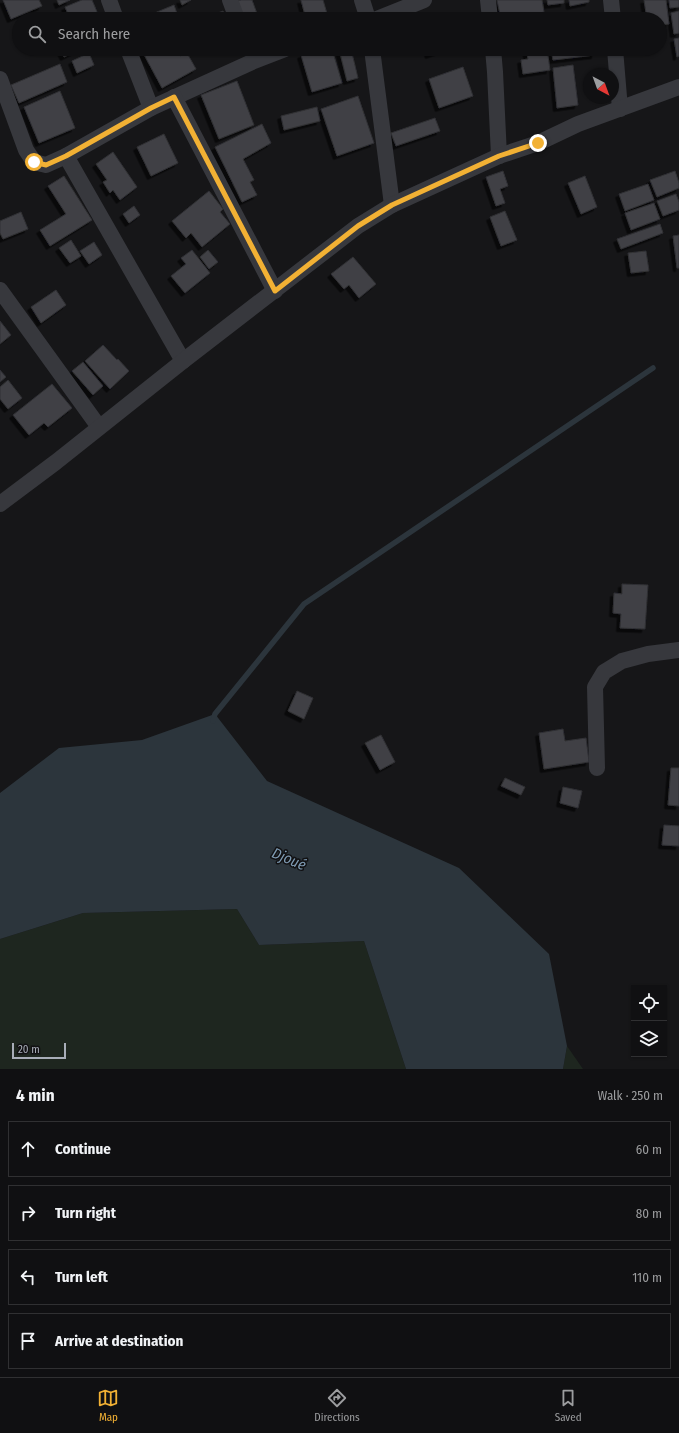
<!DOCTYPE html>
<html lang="en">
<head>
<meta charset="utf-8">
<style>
	:root { --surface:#101012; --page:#1e1e20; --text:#f1f3f6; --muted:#9c9d9f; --line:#303032; --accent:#f2b134 }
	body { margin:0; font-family:"Fira Sans Condensed",sans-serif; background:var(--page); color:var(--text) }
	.controls { position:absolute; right:12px; bottom:12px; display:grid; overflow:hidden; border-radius:0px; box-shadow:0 1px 3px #0004 }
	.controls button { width:36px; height:36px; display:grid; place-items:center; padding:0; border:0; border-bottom:1px solid var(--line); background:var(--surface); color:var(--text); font:20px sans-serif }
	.compass { position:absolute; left:583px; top:68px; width:36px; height:36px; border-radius:50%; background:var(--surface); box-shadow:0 1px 3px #0004; rotate:139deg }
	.scale { position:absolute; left:12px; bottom:10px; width:54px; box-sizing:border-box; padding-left:4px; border:2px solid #a8adb8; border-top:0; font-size:11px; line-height:14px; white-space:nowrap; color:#a8adb8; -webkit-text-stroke:3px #111113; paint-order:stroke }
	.stop { position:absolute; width:12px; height:12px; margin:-9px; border:3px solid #f2b134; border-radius:50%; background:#fff }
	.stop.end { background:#f2b134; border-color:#fff; box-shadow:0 1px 4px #0008 }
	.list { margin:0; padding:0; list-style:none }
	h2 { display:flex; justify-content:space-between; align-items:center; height:52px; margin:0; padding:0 16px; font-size:17px }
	h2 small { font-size:13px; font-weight:400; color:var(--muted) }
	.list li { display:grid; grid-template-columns:26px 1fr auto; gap:12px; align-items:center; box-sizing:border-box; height:56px; margin:0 8px 8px; padding:0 8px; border:1px solid var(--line); border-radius:0px }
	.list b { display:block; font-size:15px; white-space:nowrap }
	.list em { font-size:13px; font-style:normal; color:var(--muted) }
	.icon { flex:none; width:22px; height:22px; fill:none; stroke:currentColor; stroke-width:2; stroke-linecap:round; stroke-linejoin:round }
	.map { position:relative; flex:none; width:679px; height:1069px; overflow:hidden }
	.search { position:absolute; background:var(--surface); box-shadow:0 1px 3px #0004; left:12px; right:12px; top:12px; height:44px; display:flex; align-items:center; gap:10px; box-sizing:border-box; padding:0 14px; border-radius:22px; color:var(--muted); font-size:15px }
	.sheet { height:308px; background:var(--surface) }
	nav { display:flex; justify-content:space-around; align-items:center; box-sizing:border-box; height:56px; border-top:1px solid var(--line); background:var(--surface); font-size:11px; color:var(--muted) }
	nav a { display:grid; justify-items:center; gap:2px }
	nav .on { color:var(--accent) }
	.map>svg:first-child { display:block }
	.green { fill:#1e261f }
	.water { fill:#2c353c }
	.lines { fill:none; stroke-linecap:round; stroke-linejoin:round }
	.stream { stroke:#2c353c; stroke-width:5.5 }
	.building { fill:#404145; stroke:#303034; filter:url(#shadow) }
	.street { stroke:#37383d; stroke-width:16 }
	.route { stroke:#f2b134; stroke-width:5 }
	.labels { text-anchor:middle; stroke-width:3; stroke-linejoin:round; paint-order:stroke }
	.water-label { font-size:15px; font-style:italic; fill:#7f9bb3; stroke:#111113 }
</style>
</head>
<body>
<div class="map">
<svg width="679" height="1069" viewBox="0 0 679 1069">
	<defs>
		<filter id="shadow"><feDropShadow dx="-3.5" dy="3.5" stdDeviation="0" flood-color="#0009"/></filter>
	</defs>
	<rect width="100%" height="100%" fill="#161618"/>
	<g class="green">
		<path d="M237 909 259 945 364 941 406 1069H0V939L83 913Z"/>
		<path d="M567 1046 583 1069H563Z"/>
	</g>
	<path class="water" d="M215 714 267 781 459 868 549 954 567 1046 563 1069H406L364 941 259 945 237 909 83 913 0 939V793L59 748 142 740Z"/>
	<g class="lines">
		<path class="stream" d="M213 721 215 714 304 604 653 368"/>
	</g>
	<g class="building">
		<path d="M3 0H39L42 6 11 19Z"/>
		<path d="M57 0H70L59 5Z"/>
		<path d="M82 0H92L100 19H70L65 7Z"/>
		<path d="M180 0H191L182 5Z"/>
		<path d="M241 0H252L259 19H244L238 1Z"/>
		<path d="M301 0H323L328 17 323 19H306Z"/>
		<path d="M497 0H542L544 12 514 19H501Z"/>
		<path d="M547 0H564V3L548 5Z"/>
		<path d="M569 0H589V2L570 6Z"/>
		<path d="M644 0H666L669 24 660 25V19H647Z"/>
		<path d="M669 0H679V7L670 8Z"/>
		<path d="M174 5 179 19H146L145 17Z"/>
		<path d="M223 11 226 19H203Z"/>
		<path d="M679 11V33L674 34 671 13Z"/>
		<path d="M467 15 468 19H454Z"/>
		<path d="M590 15 591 19H557Z"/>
		<path d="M679 38V56L677 57 674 39Z"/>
		<path d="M60 49H77L78 50 64 57Z"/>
		<path d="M141 49H176L180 56 187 53 196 69 162 88Z"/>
		<path d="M321 49H332L342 83 312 92 301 55Z"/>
		<path d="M339 49H351L358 78 347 81Z"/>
		<path d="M427 49H447L429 55Z"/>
		<path d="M526 49H547L550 70 523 74 521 60 528 59Z"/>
		<path d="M551 49H595V55L553 60Z"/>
		<path d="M89 53 94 65 77 73 72 61Z"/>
		<path d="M60 64 67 82 19 103 11 85Z"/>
		<path d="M573 65 578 105 557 108 553 68Z"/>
		<path d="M463 67 473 96 439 108 429 79Z"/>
		<path d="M237 81 254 125 219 139 201 95Z"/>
		<path d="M60 91 75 128 39 143 24 107Z"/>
		<path d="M358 96 374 143 337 156 321 109Z"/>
		<path d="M317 107 320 121 284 130 281 116Z"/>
		<path d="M435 118 440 131 396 146 391 133Z"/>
		<path d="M262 124 271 143 243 159 254 180 250 182 257 195 242 202 215 147Z"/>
		<path d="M164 134 178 163 151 176 137 147Z"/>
		<path d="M113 152 137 187 120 200 113 190 110 193 103 182 107 180 96 164Z"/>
		<path d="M503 171 508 186 500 189 505 203 496 206 486 177Z"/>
		<path d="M675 171 679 183V188L657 197 650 180Z"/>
		<path d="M64 176 92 220 50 246 40 230 66 214 48 186Z"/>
		<path d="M585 176 597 207 581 214 568 183Z"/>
		<path d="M648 184 654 200 625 211 619 194Z"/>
		<path d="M209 191 223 209 220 212 230 224 202 247 191 233 186 238 172 221Z"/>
		<path d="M676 194 679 202V210L663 216 657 201Z"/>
		<path d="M654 203 660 219 631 230 625 213Z"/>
		<path d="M134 206 140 215 129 223 123 214Z"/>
		<path d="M505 211 517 240 501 246 490 217Z"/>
		<path d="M21 212 28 229 3 239 0 233V221Z"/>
		<path d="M660 224 663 233 621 249 617 239Z"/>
		<path d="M679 235V268H677L673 236Z"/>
		<path d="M71 240 81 256 70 263 59 248Z"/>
		<path d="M94 242 102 255 89 264 80 251Z"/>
		<path d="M192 250 210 273 185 293 171 276 186 264 181 258Z"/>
		<path d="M208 250 218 262 209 269 200 257Z"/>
		<path d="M646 251 649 271 631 273 628 253Z"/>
		<path d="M353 257 376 284 359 298 349 285 344 289 331 274Z"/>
		<path d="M56 290 66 305 41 323 31 307Z"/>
		<path d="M0 321 11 335 0 344Z"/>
		<path d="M103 345 117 360 118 359 129 371 110 389 85 361Z"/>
		<path d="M83 362 103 386 93 395 72 371Z"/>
		<path d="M0 370 6 377 0 382Z"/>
		<path d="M8 380 22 398 8 409 0 399V387Z"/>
		<path d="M52 384 72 408 48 427 44 423 29 435 13 415Z"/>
		<path d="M622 584 648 585 645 629 620 628 621 614 613 613 614 593 622 594Z"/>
		<path d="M297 691 313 698 304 719 288 711Z"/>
		<path d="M563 729 565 741 586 738 589 762 544 769 539 733Z"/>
		<path d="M381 735 395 762 380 770 365 743Z"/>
		<path d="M671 768H679V806L668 805Z"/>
		<path d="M505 778 525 787 521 795 501 786Z"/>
		<path d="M563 787 582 791 578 808 560 803Z"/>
		<path d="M664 825 679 826V846L662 845Z"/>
	</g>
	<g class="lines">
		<g class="street">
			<path d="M109 0 116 19"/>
			<path d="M230 0 237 19"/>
			<path d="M362 0 368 19"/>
			<path d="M488 0 490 19"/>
			<path d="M611 0 613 19"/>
			<path d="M377 19 424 0"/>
			<path d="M128 49 151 108"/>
			<path d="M372 49 392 205"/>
			<path d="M493 49 495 72 499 156"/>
			<path d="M615 49 620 109"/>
			<path d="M0 79 26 150 34 162 46 165 66 156 151 108 254 61 285 49"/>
			<path d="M174 97 275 291"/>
			<path d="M66 156 183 361"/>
			<path d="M0 290 99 427"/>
			<path d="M0 504 56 462 183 361 358 226 392 205 499 156 538 143 578 124 679 87"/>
			<path d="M597 768 595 687 604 672 622 661 648 654 679 650"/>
		</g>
	</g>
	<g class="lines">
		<path class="route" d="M34 162 46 165 66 156 151 108 174 97 275 291 358 226 392 205 499 156 538 143"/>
	</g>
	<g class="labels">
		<g class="water-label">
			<text transform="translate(289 859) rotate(23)" y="5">Djoué</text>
		</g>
	</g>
</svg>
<div class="controls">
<button><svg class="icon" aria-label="locate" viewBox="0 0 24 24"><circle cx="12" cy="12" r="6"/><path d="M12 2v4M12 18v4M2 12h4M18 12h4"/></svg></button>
<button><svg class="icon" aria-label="layers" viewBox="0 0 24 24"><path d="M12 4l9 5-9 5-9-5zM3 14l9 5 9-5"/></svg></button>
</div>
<svg class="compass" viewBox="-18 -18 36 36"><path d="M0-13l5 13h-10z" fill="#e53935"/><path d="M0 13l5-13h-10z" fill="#9c9d9f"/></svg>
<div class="scale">20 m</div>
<div class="stop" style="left:34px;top:162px"></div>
<div class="stop end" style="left:538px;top:143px"></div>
<div class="search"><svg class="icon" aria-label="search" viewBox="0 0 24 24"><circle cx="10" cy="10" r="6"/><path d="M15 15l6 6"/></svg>Search here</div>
</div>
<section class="sheet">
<h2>4 min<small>Walk · 250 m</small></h2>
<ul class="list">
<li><svg class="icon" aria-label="ahead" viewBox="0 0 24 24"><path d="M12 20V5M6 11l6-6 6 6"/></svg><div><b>Continue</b></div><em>60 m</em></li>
<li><svg class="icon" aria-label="right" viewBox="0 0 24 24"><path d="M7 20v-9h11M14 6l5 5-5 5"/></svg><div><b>Turn right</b></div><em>80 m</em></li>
<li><svg class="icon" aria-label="left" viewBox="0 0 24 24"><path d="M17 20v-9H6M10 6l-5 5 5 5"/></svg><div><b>Turn left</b></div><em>110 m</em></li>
<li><svg class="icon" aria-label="arrive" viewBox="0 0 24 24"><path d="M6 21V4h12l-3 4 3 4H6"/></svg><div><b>Arrive at destination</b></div></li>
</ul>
</section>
<nav>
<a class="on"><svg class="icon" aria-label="map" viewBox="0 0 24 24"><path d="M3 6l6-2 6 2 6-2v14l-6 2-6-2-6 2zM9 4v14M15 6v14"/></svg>Map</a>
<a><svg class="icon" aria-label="directions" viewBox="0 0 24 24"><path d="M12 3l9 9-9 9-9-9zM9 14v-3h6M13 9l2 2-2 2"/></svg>Directions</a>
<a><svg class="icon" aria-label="saved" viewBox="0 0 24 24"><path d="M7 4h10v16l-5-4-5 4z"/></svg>Saved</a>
</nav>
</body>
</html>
